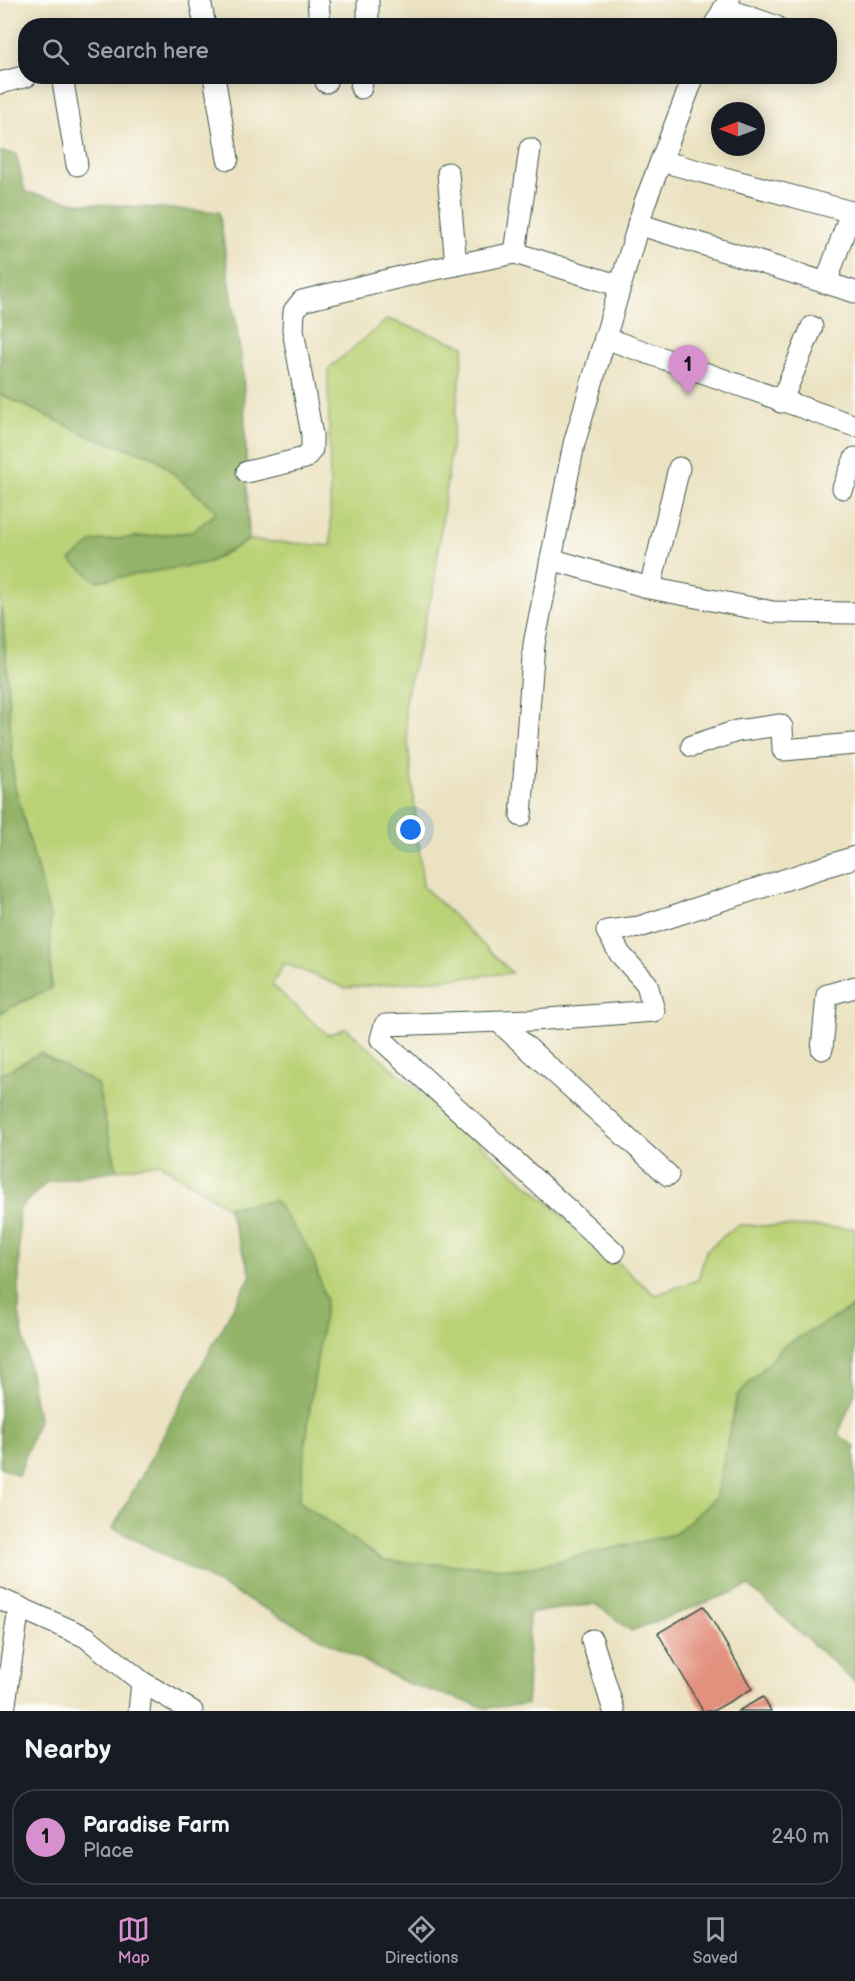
<!DOCTYPE html>
<html lang="en">
<head>
<meta charset="utf-8">
<style>
	:root { --surface:#171b24; --page:#20242c; --text:#f1f3f6; --muted:#9ea1a6; --line:#363941; --accent:#d690ce }
	body { margin:0; font-family:"Balsamiq Sans",sans-serif; background:var(--page); color:var(--text) }
	.compass { position:absolute; left:711px; top:102px; width:54px; height:54px; border-radius:50%; background:var(--surface); box-shadow:0 3px 15px #0003; rotate:270deg }
	.you { position:absolute; left:411px; top:830px; width:21px; height:21px; margin:-15px; border:4px solid #fff; border-radius:50%; background:#1a73e8; box-shadow:0 0 0 9px #1a73e833 }
	.badge { display:grid; place-items:center; width:39px; height:39px; border-radius:50%; background:var(--accent); color:#111; font-size:20px; font-weight:700 }
	.pin { position:absolute; translate:-50% -50px; filter:drop-shadow(0 2px 3px #0008) }
	.pin::after { content:''; position:absolute; top:32px; width:21px; height:18px; background:inherit; clip-path:polygon(0 0,100% 0,50% 100%) }
	.list { margin:0; padding:0; list-style:none }
	h2 { display:flex; justify-content:space-between; align-items:center; height:78px; margin:0; padding:0 24px; font-size:26px }
	h2 small { font-size:20px; font-weight:400; color:var(--muted) }
	.list li { display:grid; grid-template-columns:39px 1fr auto; gap:18px; align-items:center; box-sizing:border-box; height:96px; margin:0 12px 12px; padding:0 12px; border:2px solid var(--line); border-radius:24px }
	.list b { display:block; font-size:22px; white-space:nowrap }
	.list p { margin:0; font-size:20px; white-space:nowrap; color:var(--muted) }
	.list em { font-size:20px; font-style:normal; color:var(--muted) }
	.icon { flex:none; width:33px; height:33px; fill:none; stroke:currentColor; stroke-width:2; stroke-linecap:round; stroke-linejoin:round }
	.map { position:relative; flex:none; width:855px; height:1711px; overflow:hidden }
	.search { position:absolute; background:var(--surface); box-shadow:0 3px 15px #0003; left:18px; right:18px; top:18px; height:66px; display:flex; align-items:center; gap:15px; box-sizing:border-box; padding:0 21px; border-radius:24px; color:var(--muted); font-size:22px }
	.sheet { height:186px; background:var(--surface) }
	nav { display:flex; justify-content:space-around; align-items:center; box-sizing:border-box; height:84px; border-top:2px solid var(--line); background:var(--surface); font-size:16px; color:var(--muted) }
	nav a { display:grid; justify-items:center; gap:3px }
	nav .on { color:var(--accent) }
	.map>svg:first-child { display:block }
	.green { fill:#bad176; stroke:#6c8755; stroke-width:1.5 }
	.forest { fill:#93b367; stroke:#59784e; stroke-width:1.5 }
	.building { fill:#e2917f }
	.lines { fill:none; stroke-linecap:round; stroke-linejoin:round }
	.minor-casing { stroke:#3e5649; stroke-width:23 }
	.minor { stroke:#fff; stroke-width:21 }
</style>
</head>
<body>
<div class="map">
<svg width="855" height="1711" viewBox="0 0 855 1711">
	<rect width="100%" height="100%" fill="#fdfcf7"/>
	<filter id="ink" filterUnits="userSpaceOnUse"><feTurbulence type="fractalNoise" baseFrequency=".0167" numOctaves="2"/><feDisplacementMap in="SourceGraphic" scale="12" xChannelSelector="R" yChannelSelector="G"/><feConvolveMatrix kernelMatrix="1 2 1 2 8 2 1 2 1" color-interpolation-filters="sRGB"/></filter>
	<filter id="wash" filterUnits="userSpaceOnUse"><feTurbulence type="fractalNoise" baseFrequency=".008" numOctaves="4" result="noise"/><feDisplacementMap in="SourceGraphic" scale="24" xChannelSelector="R" yChannelSelector="G"/><feGaussianBlur stdDeviation="1.35" result="paint"/><feColorMatrix in="noise" values="0 0 0 0 0 0 0 0 0 0 0 0 0 0 0 0 0 1.4 0 .05"/><feComposite in="paint" operator="in"/></filter>
	<g filter="url(#wash)">
		<rect width="100%" height="100%" fill="#ebe2c1"/>
		<path class="green" d="M388 319 464 346 434 585 404 705 423 886 512 973 345 988 284 963 272 985 328 1035 346 1028 655 1295 698 1280 706 1251 737 1225 855 1228V1306L785 1345 737 1396 716 1497 675 1534 523 1569 383 1561 299 1501 310 1407 275 1201 227 1207 159 1163 117 1170 96 1084 0 1075V1013L51 987 50 917 14 783 3 614 0 608V394L94 438 153 456 218 512 192 532 94 541 207 563 249 540 331 546 328 369Z"/>
		<g class="forest">
			<path d="M0 152 16 154 25 192 77 203 219 212 243 370 249 540 207 563 97 581 70 560 94 541 192 532 217 512 153 456 94 438 0 394Z"/>
			<path d="M0 608 3 614 14 783 50 917 51 988 0 1013Z"/>
			<path d="M40 1053 97 1084 117 1170 47 1182 19 1209V1313L38 1419 19 1476 0 1466V1075Z"/>
			<path d="M275 1201 311 1252 326 1301 310 1407 299 1501 383 1561 523 1569 675 1534 716 1497 737 1396 785 1345 855 1306V1393L838 1434 855 1447V1682L749 1586 631 1631 596 1604 529 1613 527 1704 486 1708 404 1682 113 1528 251 1275 227 1207Z"/>
		</g>
		<g id="blocks">
			<g class="building">
				<path d="M704 1606 752 1689 713 1711H703L658 1633Z"/>
				<path d="M763 1697 771 1711H738Z"/>
			</g>
		</g>
	</g>
	<g filter="url(#ink)">
		<use href="#blocks" fill-opacity="0" stroke="#3e5649" stroke-width="1.5"/>
		<g class="lines">
			<defs>
				<g id="minor">
					<path d="M200 0 205 26"/>
					<path d="M318 0 320 26"/>
					<path d="M724 8 775 26"/>
					<path d="M368 26V0"/>
					<path d="M714 26 729 0"/>
					<path d="M62 76 77 165"/>
					<path d="M214 76 228 159"/>
					<path d="M326 76V82"/>
					<path d="M0 83 27 76"/>
					<path d="M361 88 363 76"/>
					<path d="M661 161 855 213"/>
					<path d="M448 173 456 265"/>
					<path d="M638 224 855 292"/>
					<path d="M515 253 530 149"/>
					<path d="M826 283 851 212"/>
					<path d="M605 338 855 426"/>
					<path d="M781 402 812 327"/>
					<path d="M247 472 305 458 312 449V435L293 330 294 311 302 301 421 272 515 253 620 286"/>
					<path d="M843 488 855 458"/>
					<path d="M551 559 650 588 773 612 855 613"/>
					<path d="M650 588 679 468"/>
					<path d="M692 746 737 731 780 725 782 727 783 750 855 744"/>
					<path d="M521 816 534 644 574 444 645 202 694 76"/>
					<path d="M499 1022 668 1175"/>
					<path d="M822 1049 827 995 855 987"/>
					<path d="M614 1252 381 1039 385 1025 533 1020 654 1011 647 984 620 954 607 931 639 927 855 857"/>
					<path d="M0 1599 86 1637 142 1682 192 1711"/>
					<path d="M592 1640 614 1711"/>
					<path d="M4 1711 19 1607"/>
					<path d="M139 1711 142 1682"/>
				</g>
			</defs>
			<use href="#minor" class="minor-casing"/>
			<use href="#minor" class="minor"/>
		</g>
	</g>
</svg>
<svg class="compass" viewBox="-18 -18 36 36"><path d="M0-13l5 13h-10z" fill="#e53935"/><path d="M0 13l5-13h-10z" fill="#9ea1a6"/></svg>
<div class="you"></div>
<div class="pin badge" style="left:688px;top:395px">1</div>
<div class="search"><svg class="icon" aria-label="search" viewBox="0 0 24 24"><circle cx="10" cy="10" r="6"/><path d="M15 15l6 6"/></svg>Search here</div>
</div>
<section class="sheet">
<h2>Nearby<small></small></h2>
<ul class="list">
<li><span class="badge">1</span><div><b>Paradise Farm</b><p>Place</p></div><em>240 m</em></li>
</ul>
</section>
<nav>
<a class="on"><svg class="icon" aria-label="map" viewBox="0 0 24 24"><path d="M3 6l6-2 6 2 6-2v14l-6 2-6-2-6 2zM9 4v14M15 6v14"/></svg>Map</a>
<a><svg class="icon" aria-label="directions" viewBox="0 0 24 24"><path d="M12 3l9 9-9 9-9-9zM9 14v-3h6M13 9l2 2-2 2"/></svg>Directions</a>
<a><svg class="icon" aria-label="saved" viewBox="0 0 24 24"><path d="M7 4h10v16l-5-4-5 4z"/></svg>Saved</a>
</nav>
</body>
</html>
